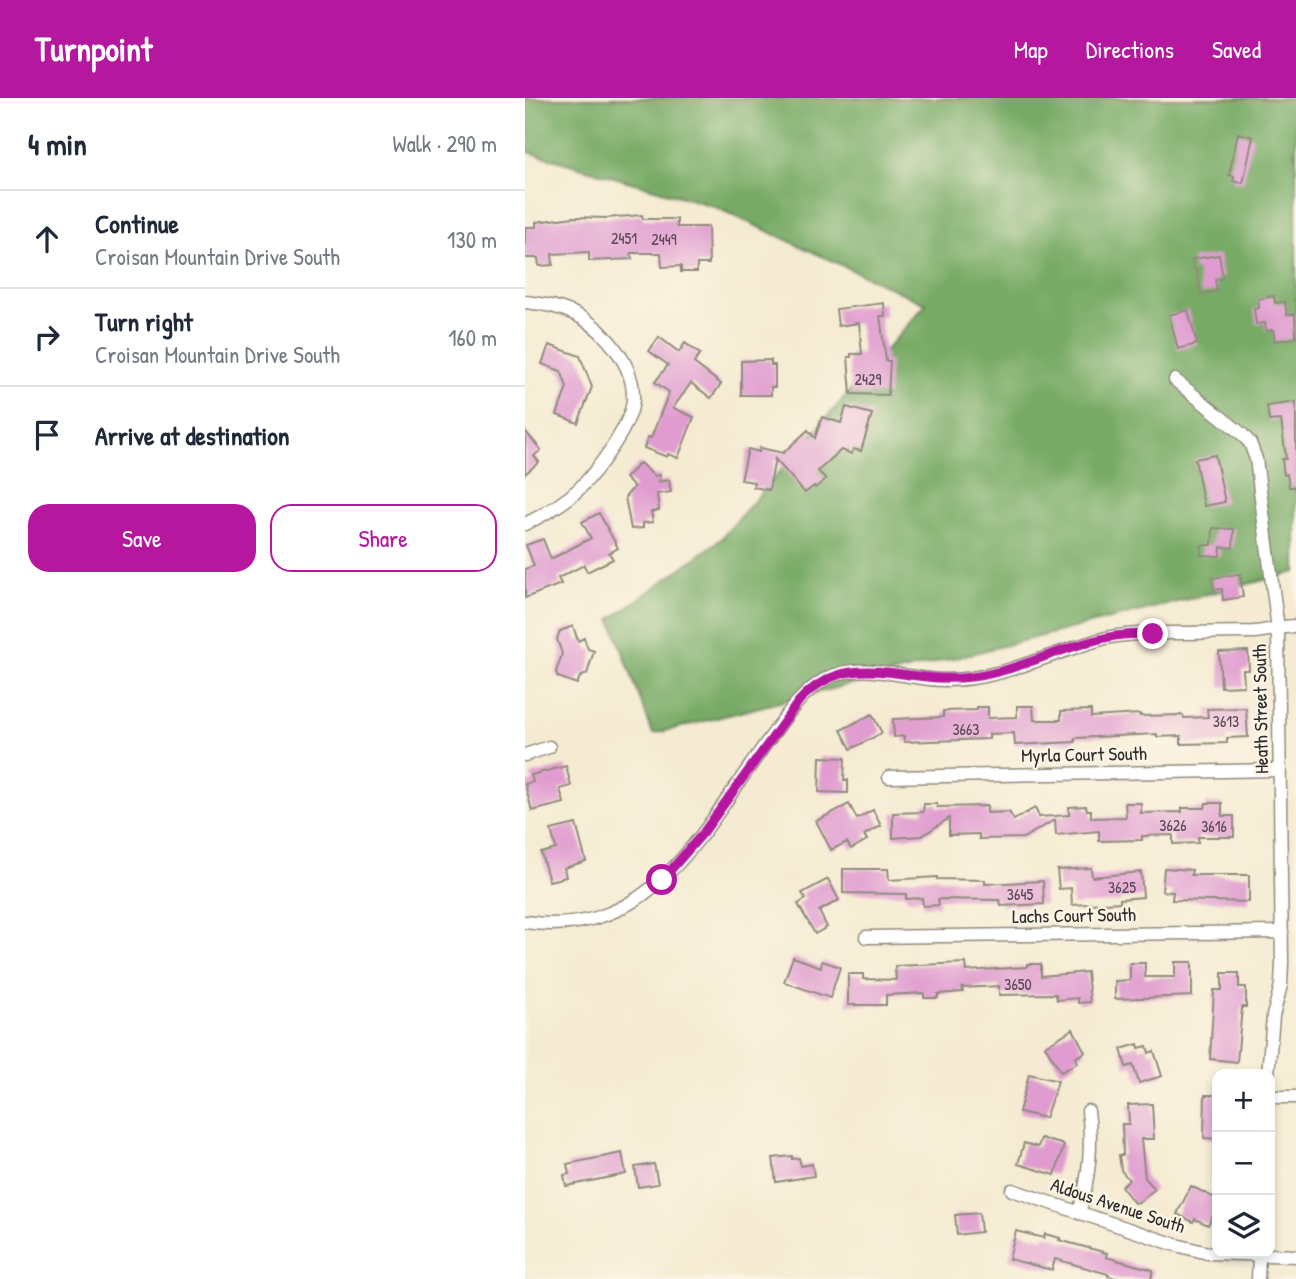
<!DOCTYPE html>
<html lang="en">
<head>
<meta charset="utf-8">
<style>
	:root { --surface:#fff; --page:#f2f2f3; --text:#1f2937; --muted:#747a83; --line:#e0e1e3; --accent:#b5179e }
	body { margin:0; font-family:"Patrick Hand",sans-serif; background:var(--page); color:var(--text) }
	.controls { position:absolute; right:21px; bottom:21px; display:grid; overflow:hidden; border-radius:14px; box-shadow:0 4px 10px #0003 }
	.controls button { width:63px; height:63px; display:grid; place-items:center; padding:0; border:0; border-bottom:2px solid var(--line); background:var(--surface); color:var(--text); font:35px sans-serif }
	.stop { position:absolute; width:21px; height:21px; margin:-16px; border:5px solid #b5179e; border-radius:50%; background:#fff }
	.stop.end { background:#b5179e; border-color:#fff; box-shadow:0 2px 7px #0008 }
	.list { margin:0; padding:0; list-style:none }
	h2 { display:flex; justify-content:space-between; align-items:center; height:91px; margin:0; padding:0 28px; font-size:30px }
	h2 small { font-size:23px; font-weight:400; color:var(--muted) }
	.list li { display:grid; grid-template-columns:46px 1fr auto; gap:21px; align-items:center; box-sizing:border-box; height:98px; padding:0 28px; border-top:2px solid var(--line) }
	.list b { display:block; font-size:26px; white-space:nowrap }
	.list p { margin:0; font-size:23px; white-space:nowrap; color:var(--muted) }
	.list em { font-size:23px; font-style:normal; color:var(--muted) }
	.actions { display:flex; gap:14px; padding:21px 28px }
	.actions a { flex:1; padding:16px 0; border:2px solid var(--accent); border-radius:21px; text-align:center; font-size:24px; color:var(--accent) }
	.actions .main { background:var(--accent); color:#fff }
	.icon { flex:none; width:38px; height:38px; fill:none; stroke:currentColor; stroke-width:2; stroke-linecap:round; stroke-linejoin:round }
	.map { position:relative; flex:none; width:771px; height:1181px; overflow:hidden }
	header { display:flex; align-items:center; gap:42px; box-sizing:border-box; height:98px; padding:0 35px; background:var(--accent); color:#fff }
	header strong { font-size:33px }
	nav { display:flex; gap:38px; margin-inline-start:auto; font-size:24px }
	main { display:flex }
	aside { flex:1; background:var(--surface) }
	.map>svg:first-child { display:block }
	.forest { fill:#77aa65; stroke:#516a48; stroke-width:2 }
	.building { fill:#e09cd0 }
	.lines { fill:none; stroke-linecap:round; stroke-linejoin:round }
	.minor-casing { stroke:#908b7e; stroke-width:15 }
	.minor { stroke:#fff; stroke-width:12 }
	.route { stroke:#b5179e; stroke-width:9 }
	.labels { text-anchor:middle; stroke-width:5; stroke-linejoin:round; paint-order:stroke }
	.number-label { font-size:16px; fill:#584754 }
	.street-label { font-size:19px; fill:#2b2b2b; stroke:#fcf5e5 }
</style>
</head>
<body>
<header>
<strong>Turnpoint</strong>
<nav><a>Map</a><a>Directions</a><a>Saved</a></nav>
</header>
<main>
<aside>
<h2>4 min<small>Walk · 290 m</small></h2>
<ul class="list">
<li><svg class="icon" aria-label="ahead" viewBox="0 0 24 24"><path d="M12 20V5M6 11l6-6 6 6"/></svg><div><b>Continue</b><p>Croisan Mountain Drive South</p></div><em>130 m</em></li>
<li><svg class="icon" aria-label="right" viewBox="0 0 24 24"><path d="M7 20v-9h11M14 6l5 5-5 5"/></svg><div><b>Turn right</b><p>Croisan Mountain Drive South</p></div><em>160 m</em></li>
<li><svg class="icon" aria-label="arrive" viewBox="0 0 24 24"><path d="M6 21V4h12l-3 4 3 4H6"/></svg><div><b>Arrive at destination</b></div></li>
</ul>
<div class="actions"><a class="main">Save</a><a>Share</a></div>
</aside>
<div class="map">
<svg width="771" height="1181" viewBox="0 0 771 1181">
	<rect width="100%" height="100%" fill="#fcf5e5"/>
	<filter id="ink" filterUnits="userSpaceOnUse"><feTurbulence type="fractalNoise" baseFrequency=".0143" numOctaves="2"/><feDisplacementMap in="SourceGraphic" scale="14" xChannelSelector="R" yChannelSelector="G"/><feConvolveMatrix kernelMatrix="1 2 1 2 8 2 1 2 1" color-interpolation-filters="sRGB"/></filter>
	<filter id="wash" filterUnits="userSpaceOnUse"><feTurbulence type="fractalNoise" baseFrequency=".00686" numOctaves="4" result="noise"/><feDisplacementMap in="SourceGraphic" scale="28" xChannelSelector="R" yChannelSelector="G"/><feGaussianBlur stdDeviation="1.57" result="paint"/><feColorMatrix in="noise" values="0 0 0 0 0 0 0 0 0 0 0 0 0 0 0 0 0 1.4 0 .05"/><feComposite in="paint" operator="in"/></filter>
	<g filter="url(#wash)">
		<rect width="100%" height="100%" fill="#f5ebd2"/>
		<path class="forest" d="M0 0H771V474L128 636 86 521 195 442 401 206 188 108 0 53Z"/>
		<g id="blocks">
			<g class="building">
				<path d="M713 35 728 39 718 85 708 83 709 78 704 77Z"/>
				<path d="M117 117 118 121H152V129H183L184 166H172V174H156V168L137 169 136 155H106L107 161 64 163V154L27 156 28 167 14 168 13 160H0V129H11V124L49 119 81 120Z"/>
				<path d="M694 157 698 180 690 182 692 193 676 196 672 172H669L667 161Z"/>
				<path d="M749 198 750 205 760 204 762 217 770 216 771 240 750 243 748 232 741 233 740 225 731 226 729 211 734 210 733 201Z"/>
				<path d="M359 205 360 218H355L361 263H365L363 297 326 296 323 259H326V256H337L334 225 313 228 311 211Z"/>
				<path d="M663 212 672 246 653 251 644 217Z"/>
				<path d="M134 239 154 254 160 245 175 256 169 265 196 286 186 300 166 285 148 310 169 319 153 360 143 356 142 359 119 350 123 339 126 340 144 294 130 284 143 267 124 253Z"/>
				<path d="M24 247 55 258 67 289 53 325 32 317 42 289 36 273 17 266Z"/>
				<path d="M246 262V267H250V289H246V297H216V263Z"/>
				<path d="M771 304V389H764L762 376 759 377 757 361H761L756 322 744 323 742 308Z"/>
				<path d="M321 309 347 316 336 353 328 351 327 356 316 352 293 373 301 381 290 390 289 388 280 395 250 361 244 392 228 389 229 384 216 382 223 351 234 354 235 350 258 355 283 332 290 340 297 319 316 325Z"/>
				<path d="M0 333 16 352 9 358 14 364 0 376Z"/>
				<path d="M690 357 700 404 679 408 670 361Z"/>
				<path d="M115 365 129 378 135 377 133 384 144 382 146 394 132 396 134 412 126 414 128 424 118 425V430L106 431 100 399 109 389 100 380Z"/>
				<path d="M74 415 93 450 84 455 88 461 62 474 59 467 33 480 36 486 0 500V471L9 468 1 447 18 441 26 461 66 440 57 424Z"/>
				<path d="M688 430 709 431 708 450 696 449 695 458 676 457 677 447H687Z"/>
				<path d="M715 476 718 499 698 502 697 491 689 492 687 480Z"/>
				<path d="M48 528 53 543 59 540 63 551 69 553 62 576 55 579 52 586 33 579 31 574 37 556 32 541 35 533Z"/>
				<path d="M723 553 724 572H718L719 588 696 589 694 554Z"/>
				<path d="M492 608H508L509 622H536V613L566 612V619L615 616V618L658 617 659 620 683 619 682 611 721 610 723 639 702 640V645L656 646V638L632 639V636L550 640V644L490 647 489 635 464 636V641L379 644V638L369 639 368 621 418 619V613L452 612V609H463V620L492 619Z"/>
				<path d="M347 616 357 635 326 651 316 632Z"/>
				<path d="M295 659 320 660 319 682H323V695L294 694Z"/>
				<path d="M41 668 46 688 35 691 39 705 7 713 0 686 8 684 6 677Z"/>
				<path d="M600 705H616V715L657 714V710H680L681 705H697V718H709V739H673V745L648 746V737L617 738V742L574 743V733L531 737 530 722 498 740 454 741V736L424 737V720L397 738 368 740V715L398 714 399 706H412V709L462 708V715L484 714 489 722 510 710 514 719 544 717V709L561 708 562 712H566V720L601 719Z"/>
				<path d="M324 706 332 721 348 712 356 728 339 737 342 742 326 751 322 744 306 752 291 723Z"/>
				<path d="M51 726 61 763 39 770 41 779 24 783 16 755 31 751 26 732Z"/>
				<path d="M566 770 567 779 616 774 618 799 595 801V804L547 807 546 790 534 791 532 772Z"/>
				<path d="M639 770 667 772 666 777H724V804L647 802 648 794 637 793Z"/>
				<path d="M318 771H363L364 782 412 779V781L460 782V786L518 783 519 806 476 808 475 802 413 801 414 807 398 808 397 800 381 801V796L318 795Z"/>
				<path d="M303 781 314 802 294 813 302 829 290 836 273 806 281 801 277 795Z"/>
				<path d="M268 859 296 869 297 863 315 869 305 900 259 884Z"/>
				<path d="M650 864H667V898L590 901V883L605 882V865H620V879H650Z"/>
				<path d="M441 865 442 873 502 869V866H516V878L562 874 565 904 553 905V900L532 902 531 896 474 897V888L437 890 438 894 413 896V900H399V895L361 897V907H323V876H338V881L371 882 370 868Z"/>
				<path d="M697 875H714V889H721V909H717L712 964 685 961 689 892H697Z"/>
				<path d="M548 931 560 954 550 960 552 965 536 974 520 948Z"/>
				<path d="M613 946 614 950 622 948 624 955 629 953 637 978 614 985 608 967 601 969 596 951Z"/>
				<path d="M504 976 533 983 520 1020 494 1014Z"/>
				<path d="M680 997H692V1041L679 1040Z"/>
				<path d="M627 1006 629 1041H616L620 1080 630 1091 614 1104 609 1105 596 1088 604 1082 596 1072 594 1057H598L597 1026H604L603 1007Z"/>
				<path d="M516 1040 539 1047 530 1077 493 1066 499 1045 513 1049Z"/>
				<path d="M97 1055 101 1076 41 1088 39 1077 44 1076 42 1066Z"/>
				<path d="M267 1058V1061L274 1060 276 1068 287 1066 289 1078 251 1084 248 1060Z"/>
				<path d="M129 1066 133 1086 113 1089 110 1069Z"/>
				<path d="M666 1088 692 1101V1109L683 1127 670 1121 668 1124 652 1116Z"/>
				<path d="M454 1115 456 1134 432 1137 430 1117Z"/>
				<path d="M491 1133 519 1140 520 1136 535 1140 534 1142 582 1155 581 1159 628 1172 626 1181H594L583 1178V1176L530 1161 527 1172 484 1161Z"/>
			</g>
		</g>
	</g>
	<g filter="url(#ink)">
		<use href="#blocks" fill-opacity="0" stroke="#908b7e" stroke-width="2"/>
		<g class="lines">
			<defs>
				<g id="minor">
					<path d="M0 204C34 207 62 216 84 243 98 259 109 279 108 301 107 327 72 373 54 391 38 406 19 417 0 426"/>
					<path d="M650 282 717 336 725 345 731 361 753 531 757 865 756 887 748 918 743 976"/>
					<path d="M0 657 24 649"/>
					<path d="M364 679 755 672"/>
					<path d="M0 824C130 843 180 727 245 640 261 618 276 595 299 582 335 561 379 581 418 582 475 583 527 554 581 540 602 535 624 536 645 535 673 535 701 534 729 534 743 533 757 528 771 528"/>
					<path d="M341 839 757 834"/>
					<path d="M745 999H771"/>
					<path d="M487 1092 651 1147 683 1155 771 1158"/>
					<path d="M554 1115C564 1081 568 1049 563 1013"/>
					<path d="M733 1181 734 1155"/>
				</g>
			</defs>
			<use href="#minor" class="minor-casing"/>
			<use href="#minor" class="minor"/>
		</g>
	</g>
	<g class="lines" filter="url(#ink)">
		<path class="route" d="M137 782 178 735 274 603C326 547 380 588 446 579 496 573 541 546 590 538 603 536 615 536 628 536"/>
	</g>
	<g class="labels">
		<g class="number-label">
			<text x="99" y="146">2451</text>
			<text x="139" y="147">2449</text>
			<text x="343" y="287">2429</text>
			<text x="701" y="629">3613</text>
			<text x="441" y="637">3663</text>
			<text x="648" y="733">3626</text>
			<text x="689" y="734">3616</text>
			<text x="597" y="795">3625</text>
			<text x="495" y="802">3645</text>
			<text x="493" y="892">3650</text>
		</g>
		<g class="street-label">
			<text transform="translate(735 611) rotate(-91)" y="7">Heath Street South</text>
			<text transform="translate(559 656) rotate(-1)" y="7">Myrla Court South</text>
			<text transform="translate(549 817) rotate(-1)" y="7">Lachs Court South</text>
			<text transform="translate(593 1107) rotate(18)" y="7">Aldous Avenue South</text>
		</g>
	</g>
</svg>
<div class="controls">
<button>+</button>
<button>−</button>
<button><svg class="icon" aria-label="layers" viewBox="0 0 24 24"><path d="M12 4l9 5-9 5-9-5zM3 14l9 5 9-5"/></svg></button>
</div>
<div class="stop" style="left:137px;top:782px"></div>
<div class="stop end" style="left:628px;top:536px"></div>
</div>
</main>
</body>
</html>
